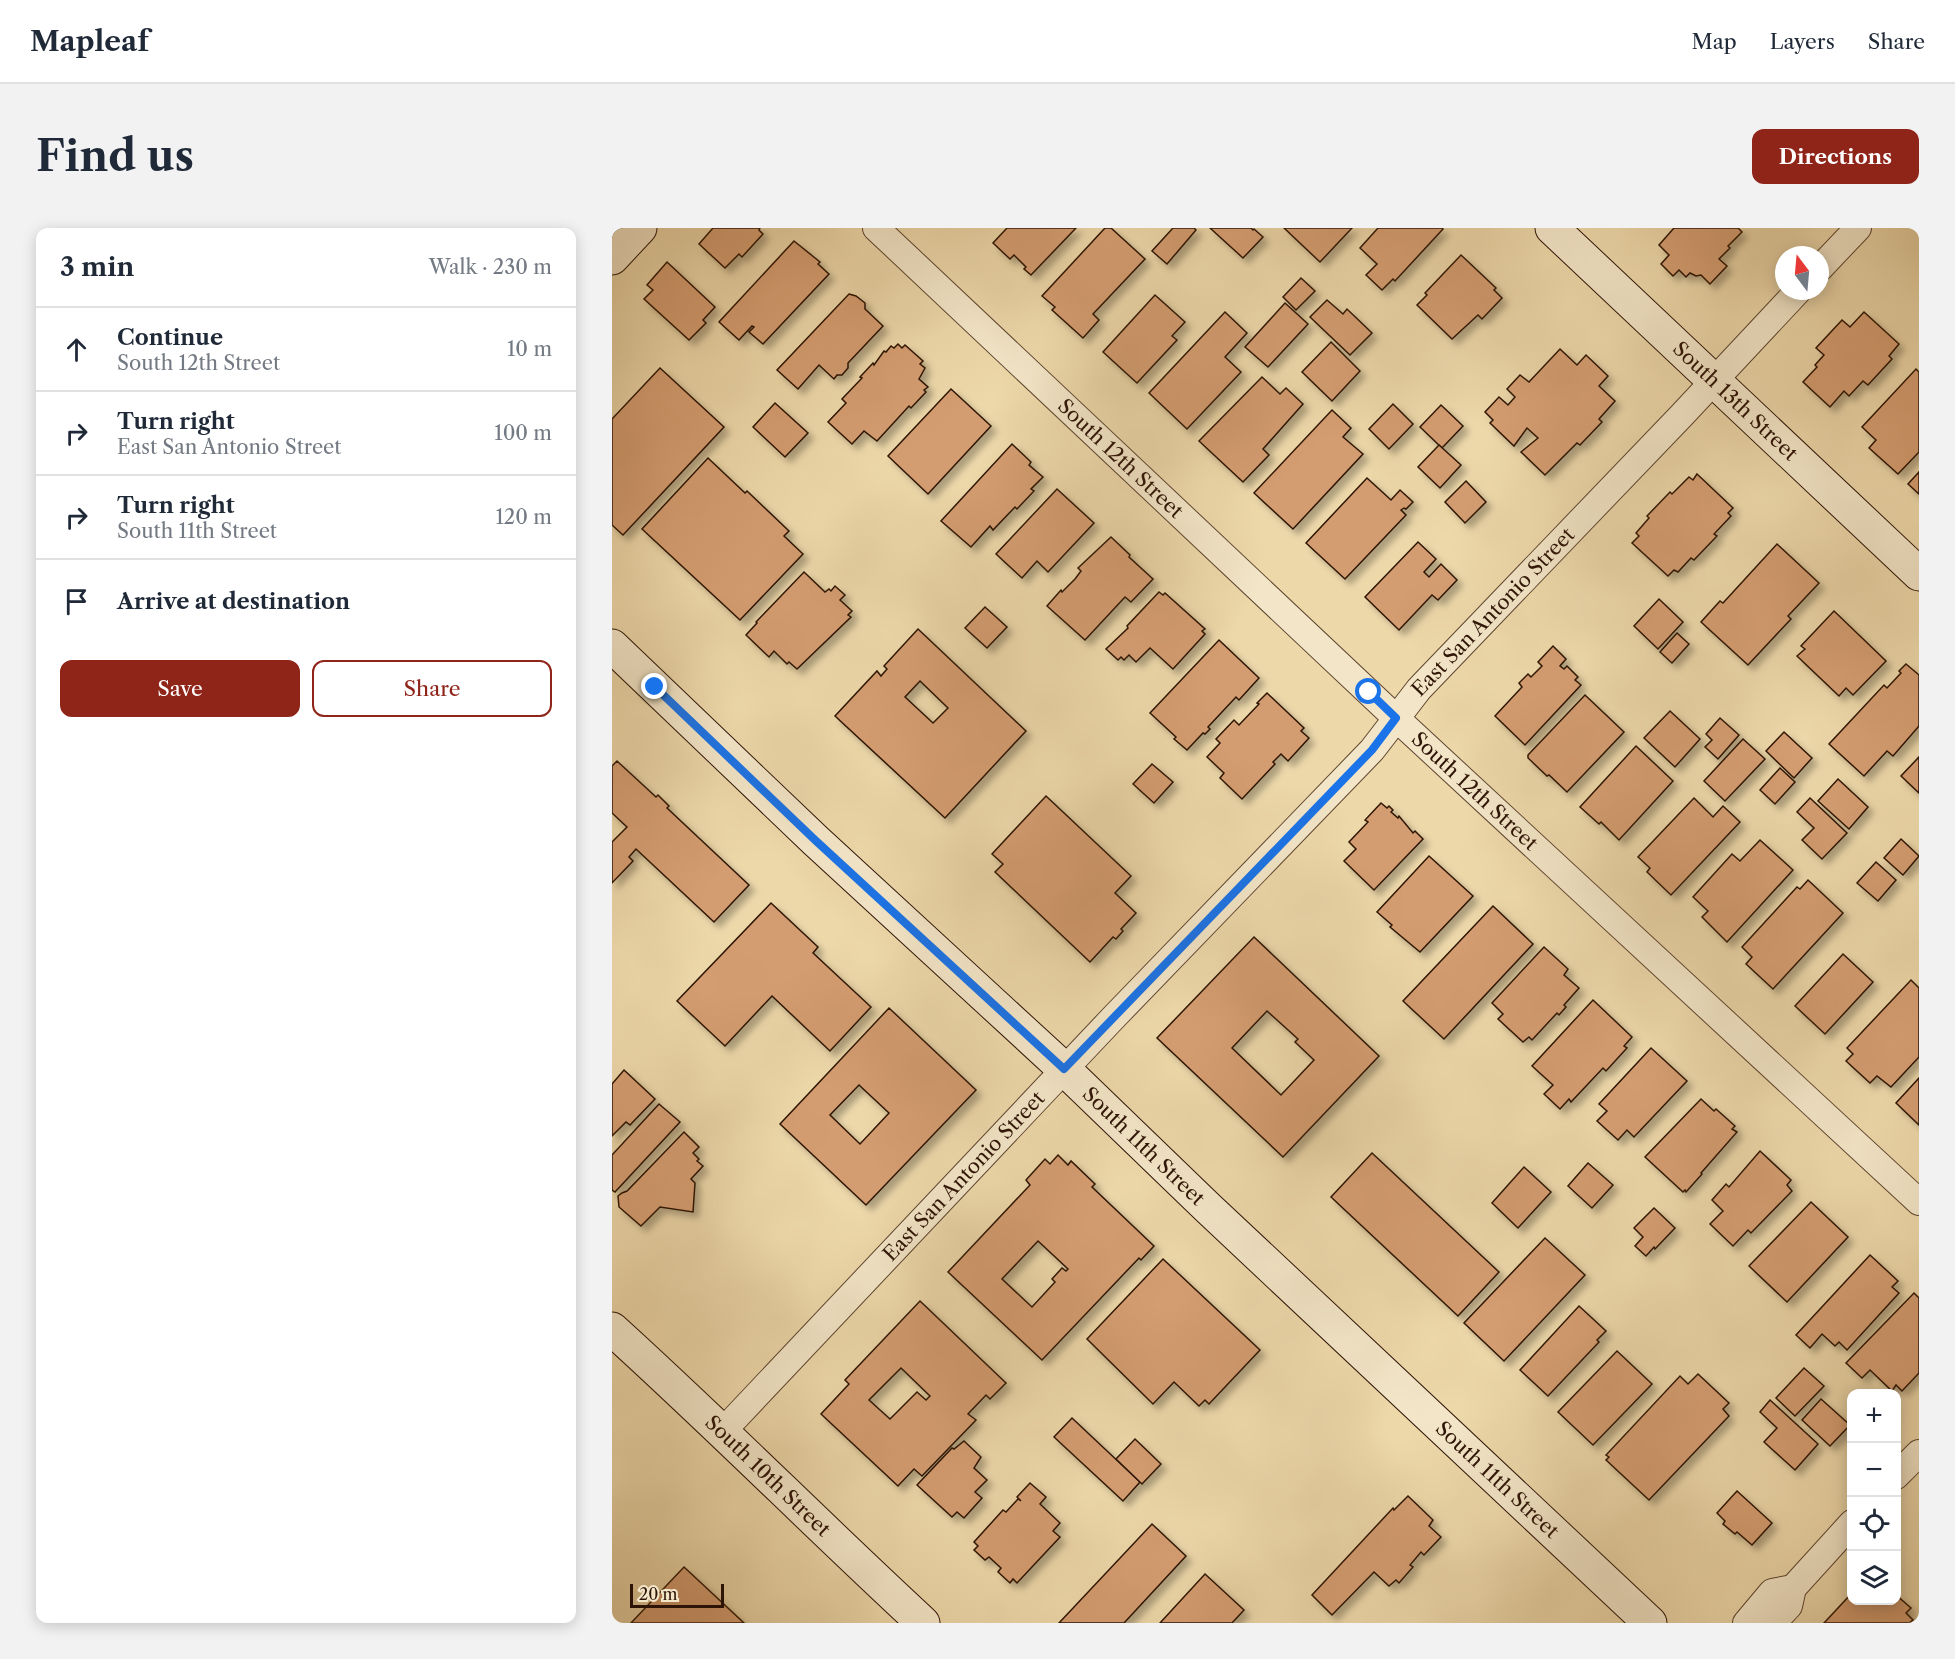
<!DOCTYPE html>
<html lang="en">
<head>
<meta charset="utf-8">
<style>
	:root { --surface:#fff; --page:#f2f2f3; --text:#1f2937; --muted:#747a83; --line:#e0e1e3; --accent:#8f2418 }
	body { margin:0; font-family:"Libre Caslon Text",serif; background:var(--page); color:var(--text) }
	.controls { position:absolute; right:18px; bottom:18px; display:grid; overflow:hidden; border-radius:12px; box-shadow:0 3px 15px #0003 }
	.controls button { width:54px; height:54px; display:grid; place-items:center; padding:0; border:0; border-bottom:2px solid var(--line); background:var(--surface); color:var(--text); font:30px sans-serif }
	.compass { position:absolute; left:1163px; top:18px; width:54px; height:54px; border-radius:50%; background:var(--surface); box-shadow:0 3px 15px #0003; rotate:344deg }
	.scale { position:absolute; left:18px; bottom:15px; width:94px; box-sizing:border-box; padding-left:6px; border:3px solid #2e1406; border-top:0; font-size:16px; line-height:21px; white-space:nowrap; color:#2e1406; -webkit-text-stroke:4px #f3e6c8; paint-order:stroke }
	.stop { position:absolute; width:18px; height:18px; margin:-14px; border:4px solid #1a73e8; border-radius:50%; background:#fff }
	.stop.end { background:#1a73e8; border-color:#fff; box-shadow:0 2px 6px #0008 }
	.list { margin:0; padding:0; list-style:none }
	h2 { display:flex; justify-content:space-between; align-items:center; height:78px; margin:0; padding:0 24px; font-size:26px }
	h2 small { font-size:20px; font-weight:400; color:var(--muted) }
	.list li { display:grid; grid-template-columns:39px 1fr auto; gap:18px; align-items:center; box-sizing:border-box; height:84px; padding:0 24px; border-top:2px solid var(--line) }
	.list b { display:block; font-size:22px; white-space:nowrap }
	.list p { margin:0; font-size:20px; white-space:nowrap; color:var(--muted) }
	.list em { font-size:20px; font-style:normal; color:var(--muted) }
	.actions { display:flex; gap:12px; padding:18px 24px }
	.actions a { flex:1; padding:14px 0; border:2px solid var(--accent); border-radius:12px; text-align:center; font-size:21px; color:var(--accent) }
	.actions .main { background:var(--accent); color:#fff }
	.icon { flex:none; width:33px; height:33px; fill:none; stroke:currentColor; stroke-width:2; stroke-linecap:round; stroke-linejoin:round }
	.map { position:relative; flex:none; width:1307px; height:1395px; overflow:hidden; border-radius:12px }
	header { display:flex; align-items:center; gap:36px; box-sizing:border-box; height:84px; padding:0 30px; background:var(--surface); border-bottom:2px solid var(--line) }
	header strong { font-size:28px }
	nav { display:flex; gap:33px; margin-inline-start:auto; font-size:21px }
	.intro { display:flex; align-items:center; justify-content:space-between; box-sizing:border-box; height:144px; padding:0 36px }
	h1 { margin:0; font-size:42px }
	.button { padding:15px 27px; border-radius:12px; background:var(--accent); color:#fff; font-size:21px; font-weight:700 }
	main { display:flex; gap:36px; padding:0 36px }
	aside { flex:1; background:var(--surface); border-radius:12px; box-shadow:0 3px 15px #0003 }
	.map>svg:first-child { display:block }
	.building { fill:#d49d71; stroke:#2e1406; stroke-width:1.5; fill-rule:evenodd; filter:url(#shadow) }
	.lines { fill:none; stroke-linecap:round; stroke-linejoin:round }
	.street-casing { stroke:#5e452f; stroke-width:28 }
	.secondary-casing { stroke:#2e1406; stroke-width:35 }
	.street { stroke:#f3e6c8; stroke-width:26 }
	.secondary { stroke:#f3e6c8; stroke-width:33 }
	.route { stroke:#1a73e8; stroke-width:8 }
	.labels { text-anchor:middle; stroke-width:6; stroke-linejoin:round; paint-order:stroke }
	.street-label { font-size:20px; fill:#2e1406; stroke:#f3e6c8 }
</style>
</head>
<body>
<header>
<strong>Mapleaf</strong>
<nav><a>Map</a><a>Layers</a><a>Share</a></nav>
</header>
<div class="intro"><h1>Find us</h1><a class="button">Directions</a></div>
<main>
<aside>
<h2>3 min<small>Walk · 230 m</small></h2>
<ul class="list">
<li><svg class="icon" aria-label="ahead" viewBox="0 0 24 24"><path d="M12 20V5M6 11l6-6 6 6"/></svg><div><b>Continue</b><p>South 12th Street</p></div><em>10 m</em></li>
<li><svg class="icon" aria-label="right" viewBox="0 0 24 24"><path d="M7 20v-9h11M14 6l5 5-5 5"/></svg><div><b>Turn right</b><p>East San Antonio Street</p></div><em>100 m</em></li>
<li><svg class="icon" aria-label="right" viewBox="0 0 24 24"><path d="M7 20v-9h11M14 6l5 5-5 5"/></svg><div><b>Turn right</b><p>South 11th Street</p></div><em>120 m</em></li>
<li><svg class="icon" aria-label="arrive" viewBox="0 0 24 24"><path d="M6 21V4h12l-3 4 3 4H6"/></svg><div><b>Arrive at destination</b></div></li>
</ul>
<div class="actions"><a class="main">Save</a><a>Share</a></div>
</aside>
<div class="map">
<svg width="1307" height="1395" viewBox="0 0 1307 1395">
	<defs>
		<filter id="shadow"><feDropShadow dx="5.5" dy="5.5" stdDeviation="3" flood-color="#0004"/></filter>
	</defs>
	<rect width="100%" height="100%" fill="#edd8aa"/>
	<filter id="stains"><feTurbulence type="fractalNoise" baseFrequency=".00333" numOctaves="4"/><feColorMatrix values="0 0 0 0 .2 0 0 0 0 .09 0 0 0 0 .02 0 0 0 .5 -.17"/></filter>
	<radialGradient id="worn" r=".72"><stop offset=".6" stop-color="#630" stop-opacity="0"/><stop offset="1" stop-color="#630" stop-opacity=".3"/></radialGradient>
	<g class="building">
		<path d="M101 0H148L147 2 151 6 130 29 127 26 113 40 87 16Z"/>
		<path d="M395 0H464L419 47 412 41 414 39 402 27 398 31 381 15Z"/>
		<path d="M493 0H499L533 31 481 86 487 92 471 110 440 82 443 79 430 68Z"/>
		<path d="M561 0H582L584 2 555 36 540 23Z"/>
		<path d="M598 0H639L641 2 642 1 651 9 631 30Z"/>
		<path d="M672 0H740L708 34Z"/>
		<path d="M766 0H830L831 1 783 53 781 51 770 62 754 47 765 36 748 20Z"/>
		<path d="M1062 0H1126L1130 4 1116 18 1118 20 1107 31 1115 38 1098 56 1089 47 1084 48 1078 45 1074 49 1067 42 1061 48 1049 36 1057 27 1047 17Z"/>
		<path d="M182 13 208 34 206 36 217 46 151 116 137 104 142 99 140 98 127 112 107 94Z"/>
		<path d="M849 27 884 60 882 62 890 70 870 91 866 87 840 111 805 77 815 67 813 65Z"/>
		<path d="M55 34 103 79 91 92 94 95 77 112 32 71 41 62 35 57Z"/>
		<path d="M689 50 703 63 684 82 671 69Z"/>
		<path d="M237 66 244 68 253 75V81L271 98 236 135V140L230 147H225L222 151 207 137 186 161 165 142Z"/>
		<path d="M543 67 573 94 560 108 565 112 525 155 491 124Z"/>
		<path d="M715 72 731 86 735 81 760 105 738 127 698 89Z"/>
		<path d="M673 75 696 96 656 139 633 119Z"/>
		<path d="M613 84 635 105 613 129 629 144 575 201 537 165Z"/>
		<path d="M1252 84 1287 116 1277 128 1280 131 1256 157 1251 153 1237 168 1232 163 1218 179 1191 154 1205 139 1203 137 1212 127 1204 120 1230 92 1238 99Z"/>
		<path d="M719 114 748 143 720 173 690 144Z"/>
		<path d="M286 116 290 120 293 117 311 133 308 136 313 140 307 151 316 159 312 162 314 164 299 180 297 178 265 213 252 203 240 216 216 194 234 175 230 171 250 150 248 149 261 135 262 137 272 123 274 124 279 118 282 120Z"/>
		<path d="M948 121 965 137 974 127 996 148 987 158 1003 173 987 191 990 194 968 217 965 215 933 247 909 224 926 210 915 200 902 218 878 195 881 192 873 184 887 169 896 177 903 169 895 161 908 147 917 154Z"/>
		<path d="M48 140 112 199 11 307 0 297V191Z"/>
		<path d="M1304 141 1307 144V224L1286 246 1257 220 1264 212 1250 199Z"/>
		<path d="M650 149 668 166 674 160 691 176 651 221 657 227 631 254 587 213Z"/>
		<path d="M339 161 379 198 316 266 276 228Z"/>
		<path d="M163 175 196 205 173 229 141 199Z"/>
		<path d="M781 176 801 196 777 221 757 201Z"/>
		<path d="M829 177 851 198 830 220 808 199Z"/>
		<path d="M720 182 739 200 731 209 751 226 681 301 642 265Z"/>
		<path d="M400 216 419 234 417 237 431 249 419 261 422 263 405 281 403 279 381 302 378 298 359 319 329 293Z"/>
		<path d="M827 217 849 237 828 260 806 239Z"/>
		<path d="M96 230 133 265 135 263 177 303 172 308 191 326 128 392 30 301Z"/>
		<path d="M1307 244V266L1296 256Z"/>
		<path d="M1085 246 1121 280 1116 285 1119 288 1102 306 1105 308 1082 332 1079 330 1066 344 1062 342 1056 348 1020 315 1027 308 1024 305 1037 290 1035 288 1058 264 1060 266 1077 249 1081 252Z"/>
		<path d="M755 250 779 272 788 262 801 274 794 281 792 280 789 282 794 287 733 351 694 315Z"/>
		<path d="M854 253 874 274 853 295 833 274Z"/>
		<path d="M445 261 482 295 436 344 425 333 410 350 384 326Z"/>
		<path d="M499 309 518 327 517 329 541 351 519 374 513 369 473 412 435 378 449 362 450 364 463 351 469 343 466 340Z"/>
		<path d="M806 314 824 331 812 344 817 349 829 336 845 352 826 372 820 367 787 402 753 369Z"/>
		<path d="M1165 316 1207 355 1176 388 1179 391 1136 437 1089 394 1108 373 1111 375Z"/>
		<path d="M192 344 213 364 217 361 219 363 223 358 233 367 228 372 240 383 236 387 239 389 185 441 177 434 175 436 162 423 157 429 134 407 145 395 144 394Z"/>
		<path d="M547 364 551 367 553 365 593 401 590 403 593 406 561 441 538 420 524 434 517 427 512 432 509 429 506 432 494 421 516 400 515 398Z"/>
		<path d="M1047 371 1071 394 1046 421 1022 398Z"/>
		<path d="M373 379 395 399 375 420 353 400Z"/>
		<path d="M1222 383 1274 433 1241 467 1234 460 1227 468 1185 428 1193 421 1189 418Z"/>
		<path d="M306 401 414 503 333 590 223 488 265 443 269 448 275 441 272 438ZM308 453 336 480 321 495 293 469Z"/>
		<path d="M1065 405 1077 416 1060 435 1048 424Z"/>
		<path d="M607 412 647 450 627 472 624 469 596 499 598 501 593 506 591 505 575 522 562 511 564 509 538 485Z"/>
		<path d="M941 418 954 431 948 438 952 441 955 438 966 449 963 452 969 457 913 517 883 488 910 459 907 455 916 446 919 449 930 438 926 434Z"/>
		<path d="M1294 436 1307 447V498L1281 528 1275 523 1252 548 1217 516 1272 457 1275 460 1289 445 1287 443Z"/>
		<path d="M655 465 692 500 689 503 697 510 676 533 669 526 661 534 663 536 630 571 608 550 612 545 595 529 608 515 604 511 622 492 627 497 647 476 645 475Z"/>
		<path d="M973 467 1012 504 955 564 937 547 935 548 916 530V527Z"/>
		<path d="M1058 483 1088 511 1063 539 1032 510Z"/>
		<path d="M1108 490 1127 507 1106 531 1093 519 1100 512 1094 506Z"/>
		<path d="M1172 504 1200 530 1182 550 1154 523Z"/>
		<path d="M1131 511 1153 531 1113 573 1092 553Z"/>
		<path d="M1024 518 1061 553 1007 612 989 594 987 596 968 579Z"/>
		<path d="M1307 529V565L1289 548Z"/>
		<path d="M5 533 44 569 46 567 57 578 55 580 137 657 102 694 24 621 17 629 21 633 0 655V614L15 599 0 585V538Z"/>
		<path d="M540 536 561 554 542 575 521 556Z"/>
		<path d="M1168 540 1183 554 1163 576 1148 562Z"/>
		<path d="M1226 551 1256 579 1237 601 1206 573Z"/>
		<path d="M434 568 519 648 503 665 524 685 509 701 511 703 504 711 501 709 478 734 383 644 391 636 380 626Z"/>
		<path d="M1082 570 1101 589 1111 578 1128 594 1059 667 1035 644 1038 640 1026 629Z"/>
		<path d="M1198 570 1235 605 1210 631 1190 612 1202 600 1185 584Z"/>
		<path d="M769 575 775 580 777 578 781 582 779 584 786 590 787 588 801 605 803 603 811 611 762 662 732 633 744 621 737 614 756 594 753 592Z"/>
		<path d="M1289 611 1307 628 1291 647 1272 630Z"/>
		<path d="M1148 612 1181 642 1115 714 1090 689 1096 683 1081 669 1120 626 1128 633Z"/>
		<path d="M817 628 861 668 808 724 778 699 780 697 765 684Z"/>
		<path d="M1264 634 1284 652 1266 673 1245 655Z"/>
		<path d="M1196 652 1231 685 1161 761 1134 736 1140 729 1130 719 1185 659 1188 661Z"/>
		<path d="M159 675 206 719 201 725 259 779 218 823 160 768 113 818 65 773Z"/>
		<path d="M881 678 921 716 832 811 791 773Z"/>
		<path d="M642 709 767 828 671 929 545 810ZM655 783 686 811 683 814 702 832 669 867 620 820Z"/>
		<path d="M932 719 956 741 952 747 967 760 952 777 954 779 947 787 945 785 920 812 917 809 911 814 886 791 891 786 880 775Z"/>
		<path d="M1231 726 1261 754 1213 806 1183 778Z"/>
		<path d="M1299 752 1307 760V829L1279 859 1265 848 1258 855 1234 833 1241 826 1235 820Z"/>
		<path d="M981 772 1020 809 1012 818 1015 820 994 843 991 840 959 874 957 871 948 881 932 866 941 857 920 838Z"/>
		<path d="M277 780 364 862 254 977 168 896ZM247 857 277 885 248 916 218 887Z"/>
		<path d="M1039 820 1075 853 1022 909 1015 902 1006 912 985 893 995 883 987 876Z"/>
		<path d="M12 842 43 871 18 897 14 894 0 908V856Z"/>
		<path d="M1307 850V897L1284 875Z"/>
		<path d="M1089 871 1102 883 1104 881 1123 898 1120 901 1125 904 1089 945 1090 946 1074 964 1073 962 1071 964 1033 929Z"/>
		<path d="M47 876 68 894 3 964 0 962V927Z"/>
		<path d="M72 904 87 919 81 925 87 931 85 933 91 938 79 951 83 955 81 984 48 979 29 998 7 979 6 968 10 965 15 963Z"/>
		<path d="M1148 923 1179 952 1175 957 1180 963 1139 1005 1136 1002 1121 1018 1098 996 1111 983 1100 972 1114 956 1117 959Z"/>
		<path d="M760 925 887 1044 846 1088 719 969Z"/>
		<path d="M446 927 456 937 459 933 483 956 480 959 542 1018 529 1032 527 1030 430 1132 336 1044 418 957 414 952 433 931 438 936ZM426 1013 456 1041 454 1043 450 1040 440 1051 443 1054 420 1079 390 1051Z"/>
		<path d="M976 935 1001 957 980 980 956 958Z"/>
		<path d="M912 939 939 964 906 1000 880 975Z"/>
		<path d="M1199 974 1236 1009 1175 1074 1137 1038Z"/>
		<path d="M1042 980 1063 1000 1043 1021 1042 1019 1034 1028 1023 1018 1031 1009 1022 1000Z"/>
		<path d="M933 1010 973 1047 892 1133 852 1095Z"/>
		<path d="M1258 1027 1286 1053 1280 1059 1287 1065 1235 1122 1227 1114 1223 1118 1210 1106 1198 1120 1184 1107Z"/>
		<path d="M551 1031 648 1122 597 1176 593 1172 587 1178 562 1154 541 1176 475 1111Z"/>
		<path d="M1302 1065 1307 1070V1145L1290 1163 1284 1157 1280 1163 1258 1142 1250 1150 1234 1135Z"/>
		<path d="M308 1073 394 1155 378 1171 374 1167 356 1186 364 1192 310 1248 302 1241 286 1258 209 1186 237 1156 233 1152ZM289 1140 318 1168 314 1172 305 1164 278 1191 257 1172Z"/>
		<path d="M967 1078 994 1103 985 1112 987 1114 936 1168 908 1142Z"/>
		<path d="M1005 1123 1040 1156 981 1217 946 1184Z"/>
		<path d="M1192 1140 1212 1158 1183 1188 1164 1170Z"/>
		<path d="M1086 1146 1117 1175 1111 1181 1117 1188 1037 1272 994 1232 997 1229 994 1227 1068 1148 1076 1156Z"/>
		<path d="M1209 1171 1238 1197 1218 1218 1190 1192Z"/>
		<path d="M1158 1172 1206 1216 1183 1242 1152 1214 1165 1200 1148 1184Z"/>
		<path d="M460 1190 528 1254 511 1273 442 1209Z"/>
		<path d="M523 1211 549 1236 530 1256 504 1231Z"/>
		<path d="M352 1213 369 1229 362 1240 375 1252 363 1264 370 1270 352 1290 345 1284 340 1289 305 1257 340 1220 342 1221Z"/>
		<path d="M418 1255 434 1269 428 1276 448 1295 441 1303 448 1309 405 1355 401 1351 398 1355 386 1344 389 1340 377 1329 373 1332 362 1322 366 1318 362 1314 391 1282 394 1284 406 1271 409 1273 405 1269Z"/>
		<path d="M1125 1263 1160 1295 1140 1317 1125 1304 1123 1306 1111 1296 1113 1293 1105 1285Z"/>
		<path d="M796 1268 821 1292 817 1298 829 1309 812 1327 809 1324 798 1337 801 1339 787 1355 784 1352 777 1358 762 1344 720 1387 700 1367 781 1280 782 1282Z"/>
		<path d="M540 1296 574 1328 512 1395H447Z"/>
		<path d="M72 1339 132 1395H19Z"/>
		<path d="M593 1346 632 1382 620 1395H548Z"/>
		<path d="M1240 1365V1372H1284V1367L1299 1380 1294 1385 1301 1392 1297 1395H1212Z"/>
	</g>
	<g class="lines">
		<defs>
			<g id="street">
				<path id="s1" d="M264 0 784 490 1307 974"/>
				<path d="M1208 40 1246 0"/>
				<path id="s2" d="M110 1204 501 790 760 522 807 461 1070 187 1186 63"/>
				<path d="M1284 1248 1307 1225"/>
				<path d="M1134 1395 1160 1364 1181 1360"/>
				<path d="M1161 1395 1177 1378 1181 1360 1240 1295"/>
			</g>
			<g id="secondary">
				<path id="s3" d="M940 0 1307 346"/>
				<path d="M0 30 28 0"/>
				<path id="s4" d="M0 418 203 612 452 841 595 979 1038 1395"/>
				<path id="s5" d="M0 1101C106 1197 206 1298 311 1395"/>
			</g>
		</defs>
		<use href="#street" class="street-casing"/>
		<use href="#secondary" class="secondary-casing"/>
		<use href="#street" class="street"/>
		<use href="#secondary" class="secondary"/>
	</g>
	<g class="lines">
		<path class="route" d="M43 459 203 612 452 841 760 522 784 490 757 464"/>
	</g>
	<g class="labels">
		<g class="street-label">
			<text dy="7" stroke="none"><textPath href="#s3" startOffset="252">South 13th Street</textPath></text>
			<text dy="7" stroke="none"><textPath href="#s1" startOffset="336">South 12th Street</textPath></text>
			<text dy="7" stroke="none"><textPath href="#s2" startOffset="1126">East San Antonio Street</textPath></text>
			<text dy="7" stroke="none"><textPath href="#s1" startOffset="822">South 12th Street</textPath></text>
			<text dy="7" stroke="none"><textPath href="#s4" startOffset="730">South 11th Street</textPath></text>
			<text dy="7" stroke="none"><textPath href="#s2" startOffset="352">East San Antonio Street</textPath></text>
			<text dy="7" stroke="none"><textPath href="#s5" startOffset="214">South 10th Street</textPath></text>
			<text dy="7" stroke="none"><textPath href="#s4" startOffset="1216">South 11th Street</textPath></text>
		</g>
	</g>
	<rect width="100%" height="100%" filter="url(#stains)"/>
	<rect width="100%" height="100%" fill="url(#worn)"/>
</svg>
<div class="controls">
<button>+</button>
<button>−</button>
<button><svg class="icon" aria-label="locate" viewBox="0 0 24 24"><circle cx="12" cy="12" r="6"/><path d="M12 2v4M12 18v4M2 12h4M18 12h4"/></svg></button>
<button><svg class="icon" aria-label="layers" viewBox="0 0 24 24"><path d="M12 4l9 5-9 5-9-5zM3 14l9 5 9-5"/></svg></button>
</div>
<svg class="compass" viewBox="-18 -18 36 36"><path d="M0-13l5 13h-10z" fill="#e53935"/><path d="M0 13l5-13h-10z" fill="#747a83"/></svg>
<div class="scale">20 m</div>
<div class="stop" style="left:757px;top:464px"></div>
<div class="stop end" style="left:43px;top:459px"></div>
</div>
</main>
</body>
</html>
